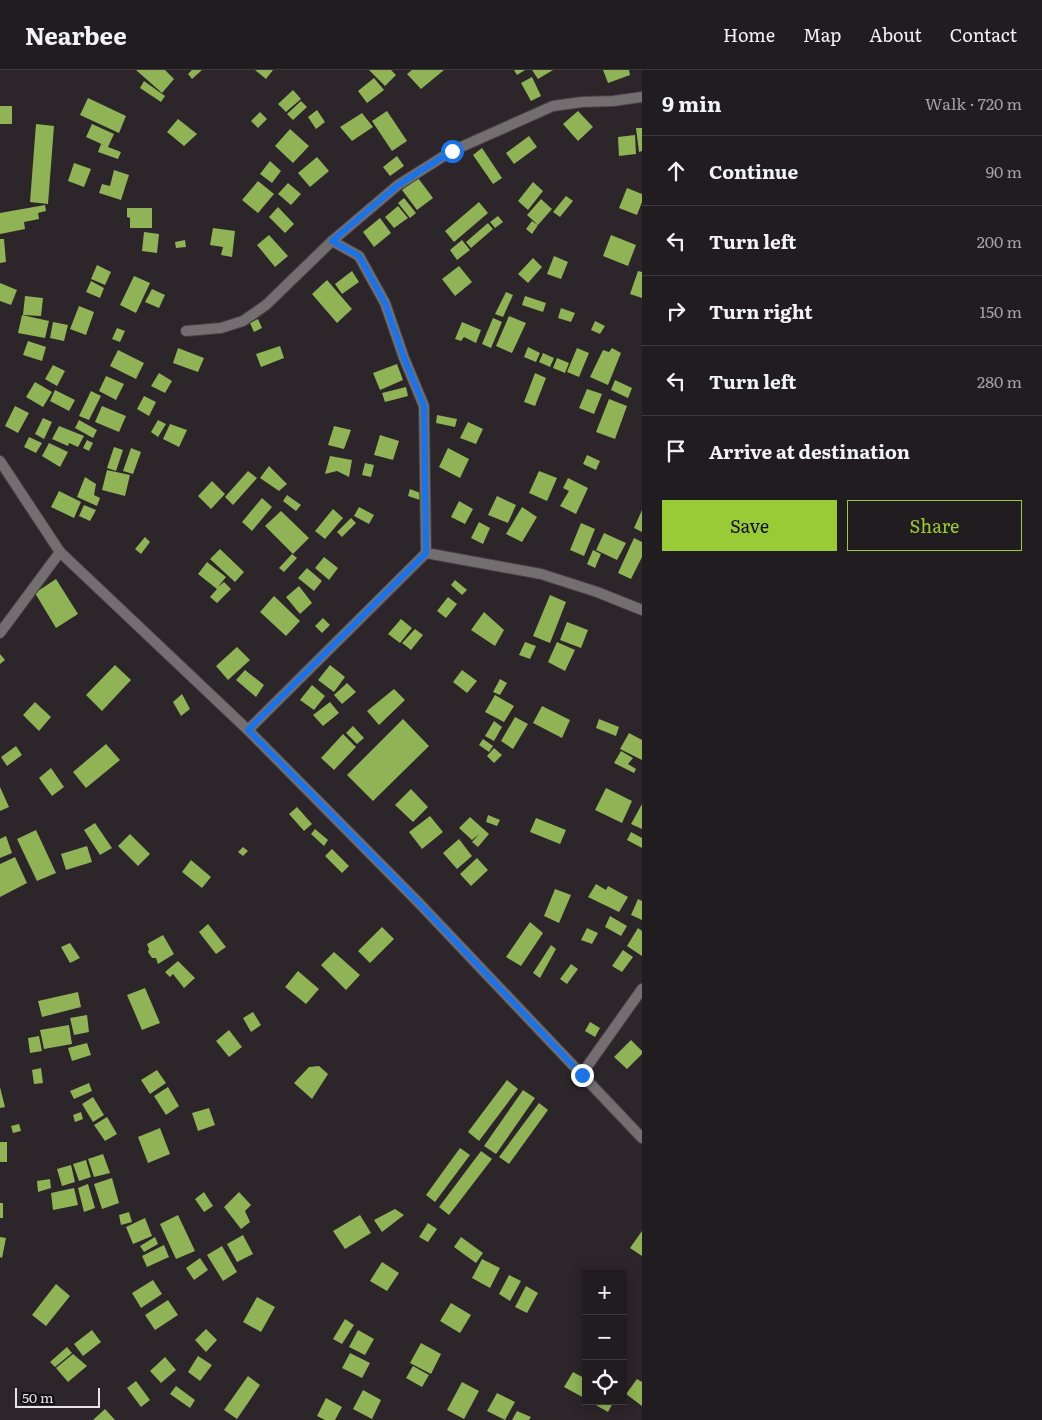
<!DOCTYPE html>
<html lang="en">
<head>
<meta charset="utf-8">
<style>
	:root { --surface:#211c1f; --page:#292528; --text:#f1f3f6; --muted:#a2a1a4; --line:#3e3a3d; --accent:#99cb36 }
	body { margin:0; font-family:Literata,serif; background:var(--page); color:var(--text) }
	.controls { position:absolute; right:15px; bottom:15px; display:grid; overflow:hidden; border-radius:0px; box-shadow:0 2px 12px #0003 }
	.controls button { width:45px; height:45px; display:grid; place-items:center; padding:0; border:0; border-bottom:1px solid var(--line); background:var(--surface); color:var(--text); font:25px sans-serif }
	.scale { position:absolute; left:15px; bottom:12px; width:85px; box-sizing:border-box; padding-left:5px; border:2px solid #e8e3e6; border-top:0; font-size:14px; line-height:18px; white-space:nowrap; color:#e8e3e6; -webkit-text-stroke:4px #120f11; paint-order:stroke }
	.stop { position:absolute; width:15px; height:15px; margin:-11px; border:4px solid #1a73e8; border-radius:50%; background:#fff }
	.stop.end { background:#1a73e8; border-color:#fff; box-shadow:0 1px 5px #0008 }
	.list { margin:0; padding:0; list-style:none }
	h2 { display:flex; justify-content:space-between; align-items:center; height:65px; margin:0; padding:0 20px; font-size:21px }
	h2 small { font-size:16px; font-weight:400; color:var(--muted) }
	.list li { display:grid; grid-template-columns:32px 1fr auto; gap:15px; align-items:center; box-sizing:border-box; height:70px; padding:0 20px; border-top:1px solid var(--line) }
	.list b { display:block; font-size:19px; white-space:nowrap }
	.list em { font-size:16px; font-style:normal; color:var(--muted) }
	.actions { display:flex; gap:10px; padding:15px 20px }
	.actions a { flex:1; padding:11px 0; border:1px solid var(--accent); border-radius:0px; text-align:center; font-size:18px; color:var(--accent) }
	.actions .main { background:var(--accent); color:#111 }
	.icon { flex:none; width:28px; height:28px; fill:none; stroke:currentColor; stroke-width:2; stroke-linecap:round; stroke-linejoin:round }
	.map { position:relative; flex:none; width:642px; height:1350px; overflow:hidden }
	header { display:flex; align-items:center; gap:30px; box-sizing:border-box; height:70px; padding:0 25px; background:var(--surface); border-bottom:1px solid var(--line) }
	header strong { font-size:24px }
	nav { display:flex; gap:28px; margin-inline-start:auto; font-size:18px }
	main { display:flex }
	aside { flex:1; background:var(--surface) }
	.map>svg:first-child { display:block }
	.building { fill:#90b455 }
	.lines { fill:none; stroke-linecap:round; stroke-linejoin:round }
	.street-casing { stroke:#464043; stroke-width:12 }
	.street { stroke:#736f71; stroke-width:10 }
	.route { stroke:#1a73e8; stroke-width:6 }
</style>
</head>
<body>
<header>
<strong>Nearbee</strong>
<nav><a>Home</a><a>Map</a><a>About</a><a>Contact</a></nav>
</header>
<main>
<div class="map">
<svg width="642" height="1350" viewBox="0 0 642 1350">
	<rect width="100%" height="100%" fill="#2c2529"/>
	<g class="building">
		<path d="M136 0H165L174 9 162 23Z"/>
		<path d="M192 0H202L192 9 188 4Z"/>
		<path d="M255 0H273L266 9Z"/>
		<path d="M369 0H391L396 5 385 16Z"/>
		<path d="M412 0H444L421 19 407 4Z"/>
		<path d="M514 0H525L517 5Z"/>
		<path d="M532 0H553L538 9Z"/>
		<path d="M603 0H629L630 5 608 13Z"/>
		<path d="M532 7 541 26 531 31 521 13Z"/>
		<path d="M374 8 384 20 367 33 358 21Z"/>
		<path d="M144 11 165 26 161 32 140 18Z"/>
		<path d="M293 20 301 29 286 42 278 34Z"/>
		<path d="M88 28 126 46 119 63 80 45Z"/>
		<path d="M301 31 307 37 293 50 287 44Z"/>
		<rect x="0" y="36" width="12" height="18"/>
		<path d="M317 40 325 52 316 59 308 47Z"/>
		<path d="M387 41 407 71 392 81 372 51Z"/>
		<path d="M578 41 593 57 578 71 563 54Z"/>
		<path d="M260 42 267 49 258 58 251 51Z"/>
		<path d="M362 43 373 57 352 71 340 57Z"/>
		<path d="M178 49 197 64 184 76 167 62Z"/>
		<path d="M36 54 54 56 48 134 30 132Z"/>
		<path d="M92 54 114 64 108 77 121 82 118 89 98 82 101 74 106 76 86 67Z"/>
		<path d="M636 58H642V81L639 82Z"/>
		<path d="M290 59 309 76 293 93 275 76Z"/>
		<path d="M635 65 636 84 619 86 618 67Z"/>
		<path d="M529 66 537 77 514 94 506 83Z"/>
		<path d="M482 78 502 108 493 114 473 85Z"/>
		<path d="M397 86 404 96 390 106 383 97Z"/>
		<path d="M317 87 329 101 310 117 298 103Z"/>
		<path d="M270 91 281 101 272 113 260 104Z"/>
		<path d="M74 93 91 99 84 117 68 111Z"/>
		<path d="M114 100 129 105 121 130 99 123 102 114 110 116Z"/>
		<path d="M418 108 433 128 417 140 402 120Z"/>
		<path d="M258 111 274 124 258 143 242 130Z"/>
		<path d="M533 112 543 121 528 140 518 131Z"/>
		<path d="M288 113 301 124 291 135 278 124Z"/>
		<path d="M627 118 642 124V132L637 145 619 138Z"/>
		<path d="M566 126 573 131 560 147 553 142Z"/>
		<path d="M404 128 416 143 410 148 398 133Z"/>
		<path d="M541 129 552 139 538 155 527 145Z"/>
		<path d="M479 132 488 143 454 172 445 161Z"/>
		<path d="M45 135 46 141 38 143 39 149 24 152 25 159 0 164V143Z"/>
		<path d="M398 136 408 148 394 158 385 147Z"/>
		<path d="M278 137 294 154 285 163 269 147Z"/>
		<path d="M127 138H152V158H130V148L127 147Z"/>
		<path d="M498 146 503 152 495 158 490 152Z"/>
		<path d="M380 148 391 163 374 177 363 162Z"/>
		<path d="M532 151 538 155 532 164 526 159Z"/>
		<path d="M488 153 493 159 471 178 466 172Z"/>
		<path d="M213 158 235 161 232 187 221 185 223 177 210 175Z"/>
		<path d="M144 162 159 164 157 183 142 181Z"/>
		<path d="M269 165 288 186 275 197 257 175Z"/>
		<path d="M611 165 636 175 628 196 603 186Z"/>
		<path d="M0 169H4L6 192 0 193Z"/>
		<path d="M185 170 186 177 176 178 175 172Z"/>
		<path d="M462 170 470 180 457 190 450 180Z"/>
		<path d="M554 186 568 192 561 209 547 204Z"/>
		<path d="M533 188 542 197 528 213 518 204Z"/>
		<path d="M97 195 111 202 105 215 91 209Z"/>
		<path d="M459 196 472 212 455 226 442 209Z"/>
		<path d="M352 201 359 212 342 224 335 214Z"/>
		<path d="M638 201 642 202V228L630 224Z"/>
		<path d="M134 206 150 213 136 243 120 235Z"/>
		<path d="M327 210 352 239 337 253 312 224Z"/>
		<path d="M91 211 104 218 100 228 86 222Z"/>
		<path d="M0 213 17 220 11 235 0 231Z"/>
		<path d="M152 219 165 225 159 238 145 232Z"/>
		<path d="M506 222 513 225 503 247 495 244Z"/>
		<path d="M25 226 43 228 41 246 23 245Z"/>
		<path d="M525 226 546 233 543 242 522 235Z"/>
		<path d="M79 236 94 242 86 265 70 259Z"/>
		<path d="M561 238 575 243 571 252 558 248Z"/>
		<path d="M22 245 49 251 45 268 18 263Z"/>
		<path d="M509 246 526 253 512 283 496 276Z"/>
		<path d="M493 248 502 252 491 278 482 274Z"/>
		<path d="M258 249 262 258 254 262 250 253Z"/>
		<path d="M595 251 605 256 600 264 591 260Z"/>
		<path d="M53 252 68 255 64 271 50 268Z"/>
		<path d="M462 252 481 260 476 273 464 267 461 271 455 269Z"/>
		<path d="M117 258 125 261 120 272 112 269Z"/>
		<path d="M28 271 46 277 42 291 23 285Z"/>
		<path d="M280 276 284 288 261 297 256 284Z"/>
		<path d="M528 277 540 283 536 292 524 287Z"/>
		<path d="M178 278 204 288 198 302 173 293Z"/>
		<path d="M577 278 589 283 579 307 567 302Z"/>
		<path d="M612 278 621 283 608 315 590 307 603 280 609 282Z"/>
		<path d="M118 280 144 293 136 309 110 296Z"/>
		<path d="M543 283 554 288 550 297 539 292Z"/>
		<path d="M557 288 569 293 565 303 553 298Z"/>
		<path d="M397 294 403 310 380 320 373 303Z"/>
		<path d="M53 295 65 301 57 316 45 309Z"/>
		<path d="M159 303 172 311 165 323 151 316Z"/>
		<path d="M535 303 546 308 535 336 524 332Z"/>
		<path d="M106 306 124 314 116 330 99 321Z"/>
		<path d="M615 310 632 318 628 328 611 320Z"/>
		<path d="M35 312 52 322 43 337 26 327Z"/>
		<path d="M406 317 408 326 385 332 382 323Z"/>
		<path d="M587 319 602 324 594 344 579 338Z"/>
		<path d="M55 320 75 330 69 341 50 331Z"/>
		<path d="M91 321 101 326 89 350 79 346Z"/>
		<path d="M144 326 156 332 149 346 137 339Z"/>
		<path d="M609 329 627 336 615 369 596 362Z"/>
		<path d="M15 336 29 343 18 363 5 356Z"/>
		<path d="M102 336 126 346 119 362 95 352Z"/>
		<path d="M437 345 457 349 455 357 436 353Z"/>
		<path d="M43 348 52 352 44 369 35 364Z"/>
		<path d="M79 350 97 360 93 368 75 358Z"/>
		<path d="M158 350 166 354 158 367 151 362Z"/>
		<path d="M468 352 483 359 476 374 460 368Z"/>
		<path d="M170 354 187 360 179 377 163 369Z"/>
		<path d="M59 356 84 366 78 377 69 373 68 376 52 369Z"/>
		<path d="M334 356 351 360 344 379 328 375Z"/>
		<path d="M380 365 399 371 393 390 374 385Z"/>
		<path d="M29 367 42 373 36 383 24 377Z"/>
		<path d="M87 370 93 373 89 381 83 378Z"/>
		<path d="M49 373 68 382 60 397 42 386Z"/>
		<path d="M114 377 123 380 116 401 107 398Z"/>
		<path d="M131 378 141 382 133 404 123 401Z"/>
		<path d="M448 378 469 389 460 408 439 397Z"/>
		<path d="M587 385 600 391 596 400 583 394Z"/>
		<path d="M330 386 352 390 349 407 337 401 325 404Z"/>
		<path d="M365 393 374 395 371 407 362 405Z"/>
		<path d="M269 396 287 414 279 421 260 408Z"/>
		<path d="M107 400 130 405 125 426 102 420Z"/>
		<path d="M248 401 257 408 233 435 225 427Z"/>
		<path d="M539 401 557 408 547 431 529 423Z"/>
		<path d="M85 407 96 414 94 425 100 428 97 436 77 427Z"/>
		<path d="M568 408 588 418 576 444 560 436 569 421 563 418Z"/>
		<path d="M212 411 225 424 211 439 198 426Z"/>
		<path d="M410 419 423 424 420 430 408 426Z"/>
		<path d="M59 421 81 432 74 448 51 437Z"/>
		<path d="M287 425 301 435 296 441 283 431Z"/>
		<path d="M497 426 516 435 508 453 488 445Z"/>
		<path d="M262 428 272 437 252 461 242 452Z"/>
		<path d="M459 431 473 439 465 454 451 447Z"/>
		<path d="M84 435 96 440 90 451 79 446Z"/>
		<path d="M359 437 374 445 369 454 354 446Z"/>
		<path d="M522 437 537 447 522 472 506 464Z"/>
		<path d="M333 439 343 448 325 469 315 461Z"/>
		<path d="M642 440V462L634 458Z"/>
		<path d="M281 441 309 468 293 484 265 456Z"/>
		<path d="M351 448 356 453 342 467 337 462Z"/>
		<path d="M479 452 490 458 483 474 471 468Z"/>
		<path d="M581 453 595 459 584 486 570 480Z"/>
		<path d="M604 463 626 473 617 490 596 480Z"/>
		<path d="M145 467 150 472 141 484 135 479Z"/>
		<path d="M634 468 642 472V487L631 509 618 503Z"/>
		<path d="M220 479 244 502 235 512 210 489Z"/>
		<path d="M593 480 601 484 595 498 587 494Z"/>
		<path d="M292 484 297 488 284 502 279 498Z"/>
		<path d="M324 487 338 498 329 510 315 498Z"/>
		<path d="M207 492 226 507 218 517 224 512 231 519 217 533 210 527 217 519 198 504Z"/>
		<path d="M307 498 322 511 314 521 298 508Z"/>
		<path d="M56 509 78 544 56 558 35 523Z"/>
		<path d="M455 510 467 520 462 525 451 515Z"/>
		<path d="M299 516 312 533 300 544 286 527Z"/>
		<path d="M550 525 566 532 550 573 533 566Z"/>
		<path d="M274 526 300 551 286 566 260 542Z"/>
		<path d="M448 527 457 534 446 548 437 541Z"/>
		<path d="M484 542 504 560 495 576 471 560Z"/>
		<path d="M323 548 330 555 322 563 315 556Z"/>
		<path d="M401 549 412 558 400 573 388 564Z"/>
		<path d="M567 552 588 560 581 578 560 570Z"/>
		<path d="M415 559 423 565 411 580 402 573Z"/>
		<path d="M525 572 536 576 530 589 519 585Z"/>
		<path d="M557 572 575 580 565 601 548 592Z"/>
		<path d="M237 577 250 590 228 610 216 596Z"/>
		<path d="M0 584 5 590 0 594Z"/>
		<path d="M115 595 131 610 102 641 86 625Z"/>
		<path d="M330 595 345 607 334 622 318 610Z"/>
		<path d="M245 600 264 615 256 627 236 610Z"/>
		<path d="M462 600 477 611 467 623 453 612Z"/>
		<path d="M500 609 507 613 500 625 493 622Z"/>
		<path d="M347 613 356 622 342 634 334 625Z"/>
		<path d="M312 615 325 626 314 640 300 630Z"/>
		<path d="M394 619 405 630 379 655 367 641Z"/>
		<path d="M182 624 190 639 181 646 173 632Z"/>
		<path d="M495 625 514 636 504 652 485 642Z"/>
		<path d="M35 632 51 647 39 661 23 645Z"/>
		<path d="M330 632 339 643 323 656 313 645Z"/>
		<path d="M542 636 570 650 562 668 533 653Z"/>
		<path d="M515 647 528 654 513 679 501 671Z"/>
		<path d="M403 649 429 676 373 731 347 705Z"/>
		<path d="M599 649 619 657 616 666 596 658Z"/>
		<path d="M494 651 502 657 494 671 485 666Z"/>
		<path d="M353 656 364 668 357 674 346 663Z"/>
		<path d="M629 663 642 670V690L620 679Z"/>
		<path d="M343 664 356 677 334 700 321 688Z"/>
		<path d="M483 669 493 676 489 682 479 675Z"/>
		<path d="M106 674 120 690 86 718 73 702Z"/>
		<path d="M16 676 22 685 7 696 1 687Z"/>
		<path d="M494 678 502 685 494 693 487 686Z"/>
		<path d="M621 681 633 688 628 694 636 699 634 703 614 693Z"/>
		<path d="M51 698 64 717 52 726 39 708Z"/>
		<path d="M0 717 9 737 0 741Z"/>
		<path d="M606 718 632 731 622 753 595 740Z"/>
		<path d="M411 719 428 737 413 752 395 735Z"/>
		<path d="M642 734V759L631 754Z"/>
		<path d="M297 737 312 754 304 761 289 744Z"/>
		<path d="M488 745 500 750 497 756 486 752Z"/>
		<path d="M430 746 443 762 422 779 409 762Z"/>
		<path d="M470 747 489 764 478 777 472 772 479 764 472 770 459 758Z"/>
		<path d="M536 748 566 760 560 774 530 762Z"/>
		<path d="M95 753 112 778 100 785 84 760Z"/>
		<path d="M315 759 328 770 324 776 311 764Z"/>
		<path d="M36 760 56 803 37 811 17 769Z"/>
		<path d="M631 762 642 768V778L627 770Z"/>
		<path d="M130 764 150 784 138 796 118 776Z"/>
		<path d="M6 766 12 783 0 788V769Z"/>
		<path d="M459 769 472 786 457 799 443 783Z"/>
		<path d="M87 776 92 792 66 800 61 784Z"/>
		<path d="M243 777 248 781 243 786 238 782Z"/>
		<path d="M332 779 349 796 342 803 325 786Z"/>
		<path d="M15 787 27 813 0 827V794Z"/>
		<path d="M477 788 488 800 471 816 460 804Z"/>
		<path d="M191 790 211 807 202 818 182 802Z"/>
		<path d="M596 814 606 820 608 816 628 827 619 842 588 827Z"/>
		<path d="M555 819 571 825 559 853 544 846Z"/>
		<path d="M638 829 642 831V850L631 845Z"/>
		<path d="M610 846 627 856 621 866 605 857Z"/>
		<path d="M530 852 543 863 521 896 506 887Z"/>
		<path d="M208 854 226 877 216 884 199 862Z"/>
		<path d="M382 857 394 869 370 893 358 881Z"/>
		<path d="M587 858 598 863 592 874 581 870Z"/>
		<path d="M638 858 642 861V886L627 876Z"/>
		<path d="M163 865 174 884 158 894 156 888H152L148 882 149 879 147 874Z"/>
		<path d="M70 873 80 888 70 893 61 877Z"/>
		<path d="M551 875 556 879 540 908 533 903Z"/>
		<path d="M623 880 633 887 622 902 612 896Z"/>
		<path d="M334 882 360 905 346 920 321 895Z"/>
		<path d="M178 891 195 908 184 918 173 904 170 907 165 902Z"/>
		<path d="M571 894 578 899 567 914 560 909Z"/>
		<path d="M298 901 319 919 306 934 285 917Z"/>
		<path d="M145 918 160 953 142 960 127 925Z"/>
		<path d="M78 922 81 937 42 947 38 931Z"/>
		<path d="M253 942 261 955 251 962 243 948Z"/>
		<path d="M87 945 89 962 74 965 70 948Z"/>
		<path d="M590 952 600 958 595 967 585 961Z"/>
		<path d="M69 955 72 974 44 979 40 960Z"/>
		<path d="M229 960 242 977 229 987 216 971Z"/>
		<path d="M39 966 42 981 30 983 28 968Z"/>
		<path d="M631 970 642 981V984L627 999 614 987Z"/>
		<path d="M87 973 91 985 72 991 68 978Z"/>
		<path d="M319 996 328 1004 312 1029 294 1013 309 997Z"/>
		<path d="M41 998 43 1013 34 1014 32 1000Z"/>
		<path d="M157 1000 166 1013 150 1024 141 1010Z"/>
		<path d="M507 1010 518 1019 479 1071 468 1062Z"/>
		<path d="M89 1013 92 1021 74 1029 70 1021Z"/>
		<path d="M0 1017 5 1037 0 1038Z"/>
		<path d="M168 1017 179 1036 166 1045 154 1026Z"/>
		<path d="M523 1020 535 1028 496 1084 484 1076Z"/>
		<path d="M93 1027 104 1045 93 1052 82 1034Z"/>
		<path d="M539 1033 548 1040 509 1094 499 1087Z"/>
		<path d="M209 1038 215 1055 198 1061 192 1043Z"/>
		<path d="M81 1042 83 1049 75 1052 73 1045Z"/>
		<path d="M107 1047 117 1064 105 1071 94 1055Z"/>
		<path d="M19 1054 21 1061 13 1063 11 1056Z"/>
		<path d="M160 1058 170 1084 148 1093 138 1067Z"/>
		<rect x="0" y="1072" width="7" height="20"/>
		<path d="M460 1078 470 1085 435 1132 426 1125Z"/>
		<path d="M481 1081 492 1089 449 1145 439 1137Z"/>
		<path d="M103 1084 110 1103 94 1107 88 1089Z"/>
		<path d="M86 1090 91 1107 79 1111 73 1094Z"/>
		<path d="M71 1095 75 1112 62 1116 57 1099Z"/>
		<path d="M112 1108 119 1133 102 1139 94 1114Z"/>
		<path d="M50 1109 51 1118 38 1122 37 1111Z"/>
		<path d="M88 1114 95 1138 84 1142 78 1118Z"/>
		<path d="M74 1118 78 1135 53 1140 51 1123Z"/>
		<path d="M204 1122 213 1136 204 1142 195 1129Z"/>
		<path d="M239 1122 251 1135 245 1141 250 1152 241 1159 224 1137Z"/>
		<rect x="0" y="1133" width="3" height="15"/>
		<path d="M395 1139 404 1145 382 1162 374 1150Z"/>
		<path d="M129 1142 132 1152 121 1155 119 1145Z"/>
		<path d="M178 1145 195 1181 176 1189 160 1154Z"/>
		<path d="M360 1145 371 1163 345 1179 333 1161Z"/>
		<path d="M145 1148 152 1166 133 1174 126 1157Z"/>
		<path d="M428 1153 437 1159 428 1172 419 1167Z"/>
		<path d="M642 1161V1186L630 1178Z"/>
		<path d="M243 1165 253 1184 237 1192 227 1174Z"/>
		<path d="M0 1167 6 1168 2 1188 0 1187Z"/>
		<path d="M155 1167 158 1174 144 1182 140 1176Z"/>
		<path d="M461 1167 483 1183 476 1193 454 1177Z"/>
		<path d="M164 1175 169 1187 147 1197 142 1186Z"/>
		<path d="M222 1176 237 1202 223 1211 207 1185Z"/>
		<path d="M200 1188 208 1200 194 1210 186 1198Z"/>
		<path d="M482 1189 500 1198 490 1218 472 1208Z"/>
		<path d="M382 1192 399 1203 387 1221 370 1211Z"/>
		<path d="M509 1205 521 1211 510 1231 499 1224Z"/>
		<path d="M153 1210 162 1224 141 1238 132 1223Z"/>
		<path d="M56 1214 70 1226 46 1256 32 1245Z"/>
		<path d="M526 1216 538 1223 527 1243 515 1237Z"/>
		<path d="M257 1227 275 1237 261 1262 243 1252Z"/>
		<path d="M168 1230 178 1245 155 1260 145 1245Z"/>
		<path d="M451 1233 471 1245 460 1263 440 1251Z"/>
		<path d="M345 1249 354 1255 342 1274 333 1269Z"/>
		<path d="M206 1259 217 1270 206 1282 195 1270Z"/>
		<path d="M92 1260 101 1272 83 1286 74 1274Z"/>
		<path d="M358 1260 374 1269 365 1285 349 1277Z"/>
		<path d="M421 1273 441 1284 431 1304 410 1293Z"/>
		<path d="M67 1277 72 1283 55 1297 50 1292Z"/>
		<path d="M350 1283 370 1293 362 1308 342 1298Z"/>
		<path d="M73 1284 87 1296 68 1312 56 1298Z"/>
		<path d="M198 1286 212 1295 200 1311 188 1302Z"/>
		<path d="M165 1287 176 1300 161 1313 150 1301Z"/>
		<path d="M413 1296 429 1305 422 1317 406 1308Z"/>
		<path d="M573 1302 586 1309V1329L564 1317Z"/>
		<path d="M248 1306 260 1315 237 1349 224 1340Z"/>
		<path d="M637 1309 642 1312V1336L626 1324Z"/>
		<path d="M136 1311 150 1330 141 1337 127 1318Z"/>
		<path d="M462 1312 479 1321 464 1349 447 1340Z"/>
		<path d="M176 1316 195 1330 190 1338 170 1324Z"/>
		<path d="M363 1320 381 1330 372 1349 353 1339Z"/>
		<path d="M497 1323 515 1332 505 1350 487 1341Z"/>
		<path d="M326 1328 342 1337 335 1350H325L317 1346Z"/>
		<path d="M596 1331H614L608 1342 594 1334Z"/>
		<path d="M105 1339 115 1350H93Z"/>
		<path d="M517 1341 531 1347 529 1350H512Z"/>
	</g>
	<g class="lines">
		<defs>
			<g id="street">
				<path d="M186 261 221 258 243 251 266 235 332 171 398 115 452 81 553 36 582 32 613 31 642 27"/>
				<path d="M0 391 60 482 248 660 418 832 642 1068"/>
				<path d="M426 483 541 504 597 522 642 540"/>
				<path d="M0 563 60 482"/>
				<path d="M248 660 426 483 424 336 404 288 385 233 359 186 332 171"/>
				<path d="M581 1005 642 919"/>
			</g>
		</defs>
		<use href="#street" class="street-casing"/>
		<use href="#street" class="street"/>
	</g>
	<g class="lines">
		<path class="route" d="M452 81 398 115 332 171 359 186 385 233 404 288 424 336 426 483 248 660 418 832 582 1005"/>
	</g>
</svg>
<div class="controls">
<button>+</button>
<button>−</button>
<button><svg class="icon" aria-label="locate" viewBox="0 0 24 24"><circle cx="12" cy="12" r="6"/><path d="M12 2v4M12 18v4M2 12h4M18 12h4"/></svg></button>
</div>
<div class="scale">50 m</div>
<div class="stop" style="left:452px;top:81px"></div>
<div class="stop end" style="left:582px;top:1005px"></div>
</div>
<aside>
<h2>9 min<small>Walk · 720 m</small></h2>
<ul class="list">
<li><svg class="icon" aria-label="ahead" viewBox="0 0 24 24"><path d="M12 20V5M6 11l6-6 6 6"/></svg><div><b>Continue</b></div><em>90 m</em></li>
<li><svg class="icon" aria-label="left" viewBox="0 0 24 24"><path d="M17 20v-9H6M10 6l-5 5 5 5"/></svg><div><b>Turn left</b></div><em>200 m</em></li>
<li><svg class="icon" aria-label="right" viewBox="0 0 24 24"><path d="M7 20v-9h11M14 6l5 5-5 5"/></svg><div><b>Turn right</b></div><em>150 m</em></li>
<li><svg class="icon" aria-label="left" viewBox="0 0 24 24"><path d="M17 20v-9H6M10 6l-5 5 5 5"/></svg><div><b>Turn left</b></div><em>280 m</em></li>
<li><svg class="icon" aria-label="arrive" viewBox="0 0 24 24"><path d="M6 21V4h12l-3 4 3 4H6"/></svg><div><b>Arrive at destination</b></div></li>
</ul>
<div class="actions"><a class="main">Save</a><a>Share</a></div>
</aside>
</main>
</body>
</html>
